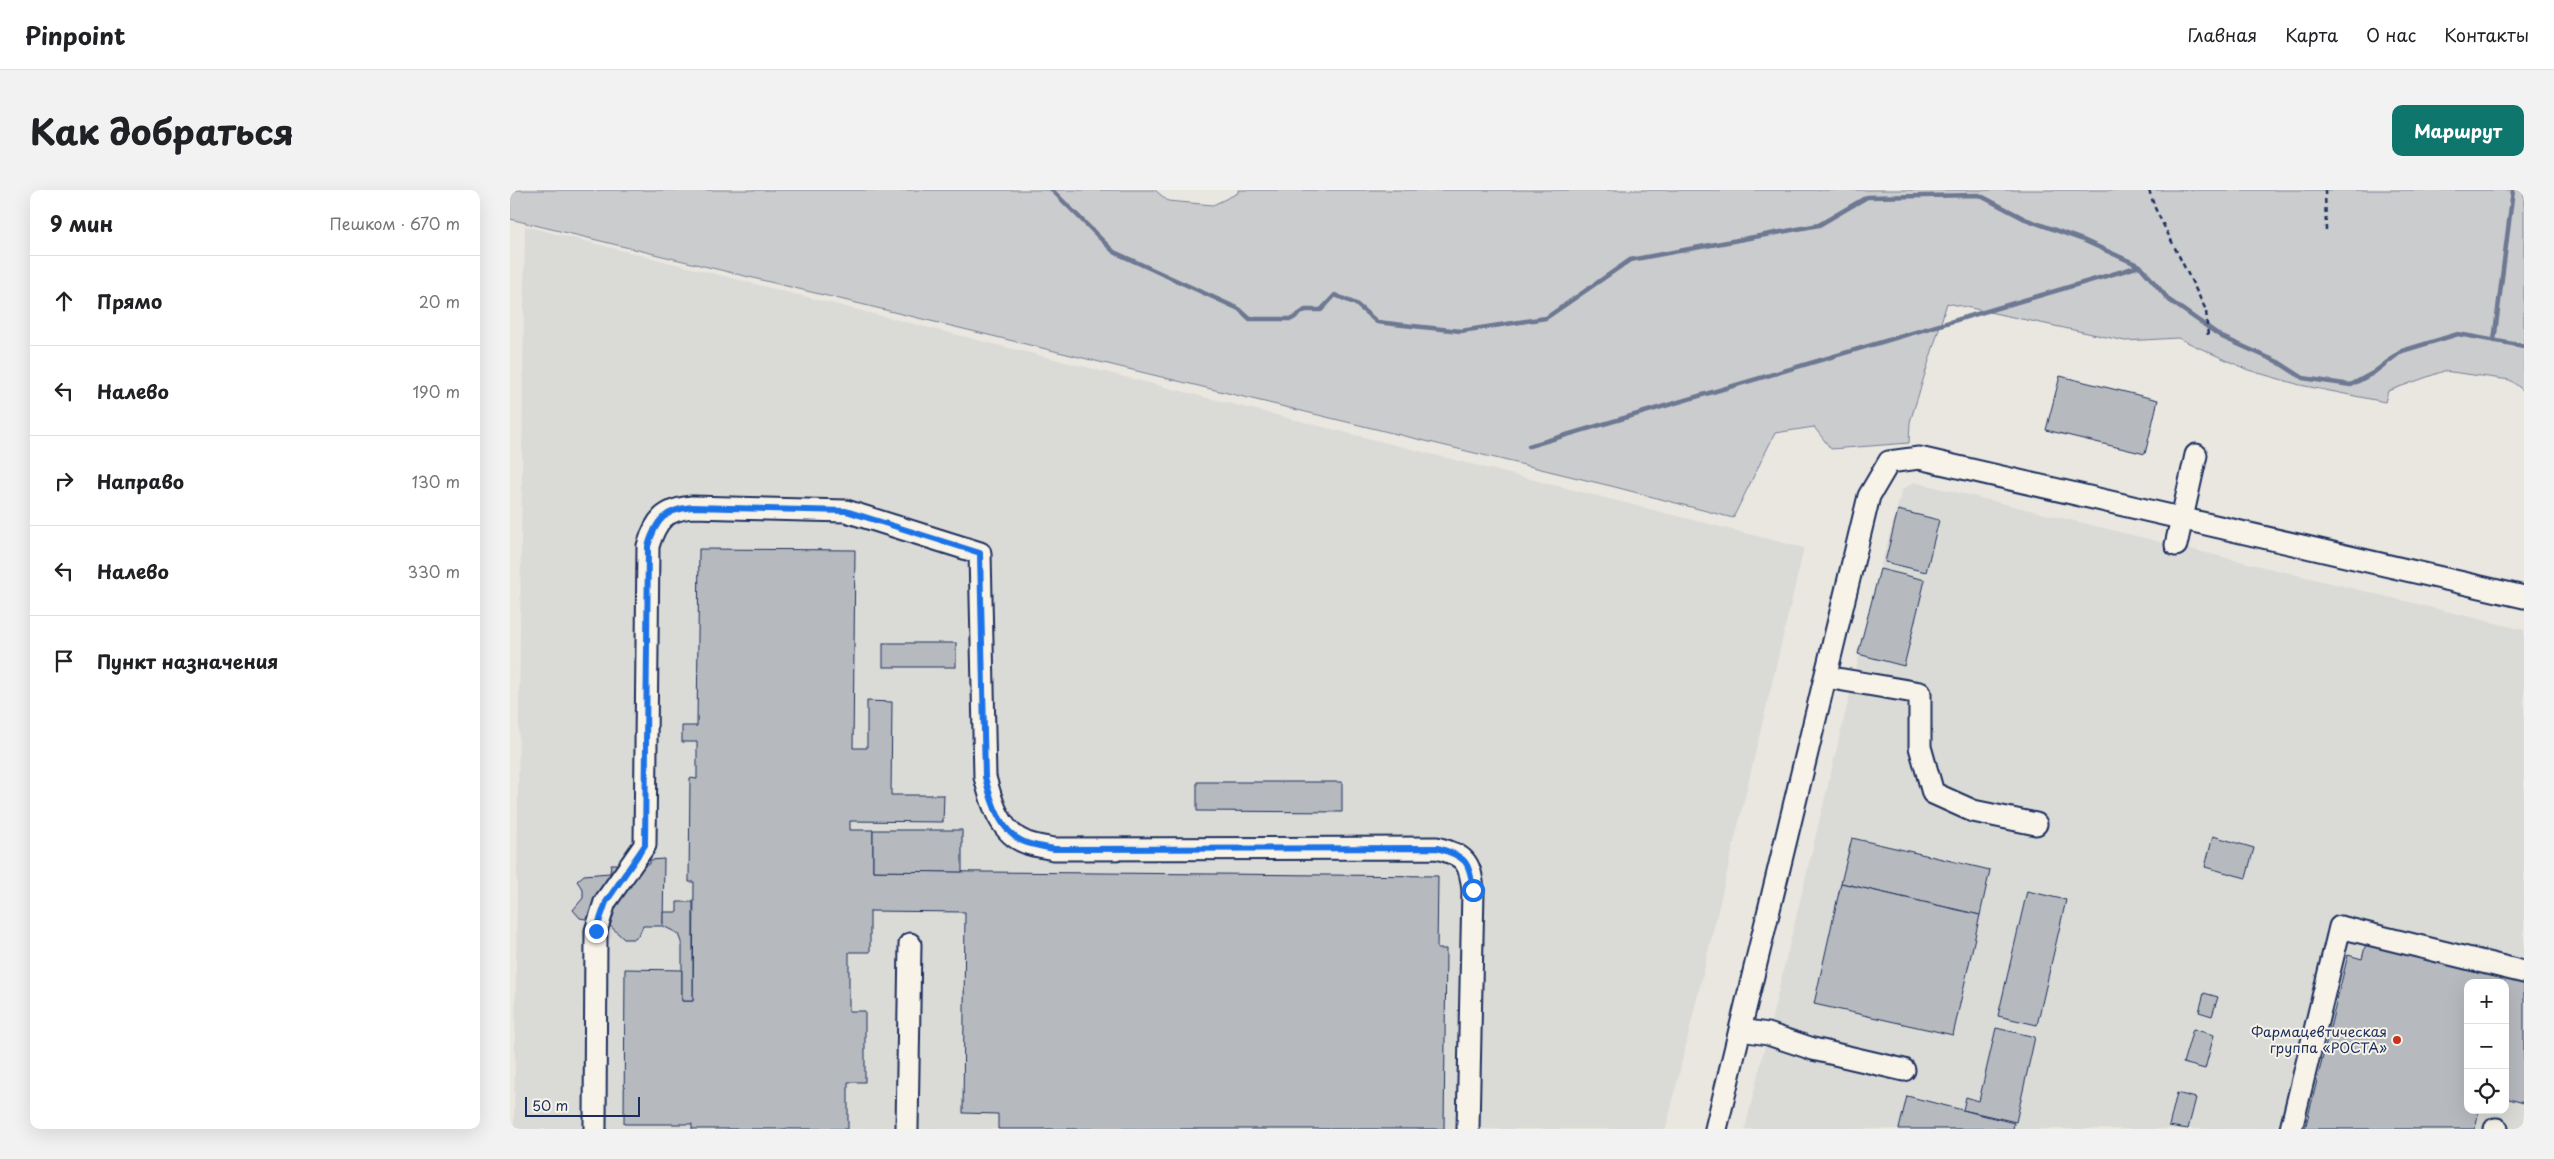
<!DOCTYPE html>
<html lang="ru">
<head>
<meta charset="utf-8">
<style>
	:root { --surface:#fff; --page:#f2f2f2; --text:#202124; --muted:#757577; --line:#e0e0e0; --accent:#0f766e }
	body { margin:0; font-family:"Playpen Sans",sans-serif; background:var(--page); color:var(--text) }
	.controls { position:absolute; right:15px; bottom:15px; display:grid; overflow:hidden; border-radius:10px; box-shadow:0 5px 20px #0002 }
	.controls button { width:45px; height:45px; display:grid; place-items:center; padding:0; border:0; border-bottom:1px solid var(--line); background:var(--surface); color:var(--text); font:25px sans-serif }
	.scale { position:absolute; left:15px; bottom:12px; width:115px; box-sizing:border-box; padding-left:5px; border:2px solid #1b2f5e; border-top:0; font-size:14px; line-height:18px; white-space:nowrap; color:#1b2f5e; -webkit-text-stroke:4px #f7f3e8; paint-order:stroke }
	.stop { position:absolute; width:15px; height:15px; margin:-11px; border:4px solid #1a73e8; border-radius:50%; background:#fff }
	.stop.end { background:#1a73e8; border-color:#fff; box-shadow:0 1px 5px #0008 }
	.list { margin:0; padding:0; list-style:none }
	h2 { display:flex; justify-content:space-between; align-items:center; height:65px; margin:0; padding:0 20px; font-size:21px }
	h2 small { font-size:16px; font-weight:400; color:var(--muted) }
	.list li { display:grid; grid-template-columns:32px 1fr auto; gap:15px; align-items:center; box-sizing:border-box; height:90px; padding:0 20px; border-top:1px solid var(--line) }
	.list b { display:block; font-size:19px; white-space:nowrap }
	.list em { font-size:16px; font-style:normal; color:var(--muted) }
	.icon { flex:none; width:28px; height:28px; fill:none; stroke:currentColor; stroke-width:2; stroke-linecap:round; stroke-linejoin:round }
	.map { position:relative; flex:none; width:2014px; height:939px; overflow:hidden; border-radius:10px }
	header { display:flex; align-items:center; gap:30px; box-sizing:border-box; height:70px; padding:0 25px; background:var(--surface); border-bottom:1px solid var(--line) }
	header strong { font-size:24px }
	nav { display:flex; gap:28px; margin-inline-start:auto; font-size:18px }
	.intro { display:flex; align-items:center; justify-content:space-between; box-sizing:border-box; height:120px; padding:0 30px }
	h1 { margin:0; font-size:35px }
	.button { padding:12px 22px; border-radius:10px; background:var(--accent); color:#fff; font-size:18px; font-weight:700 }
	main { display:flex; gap:30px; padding:0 30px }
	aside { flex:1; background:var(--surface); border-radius:10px; box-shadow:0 5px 20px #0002 }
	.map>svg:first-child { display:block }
	.built { fill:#dadad6; fill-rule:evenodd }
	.green { fill:#cbcccd; stroke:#737e96 }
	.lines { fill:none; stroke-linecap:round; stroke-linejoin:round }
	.stream { stroke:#6d7892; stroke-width:4.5 }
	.building { fill:#b6babf; stroke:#1b2f5e }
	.minor-casing { stroke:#1b2f5e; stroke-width:25 }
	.path { stroke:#1b2f5e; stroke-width:2.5; stroke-dasharray:5 4; stroke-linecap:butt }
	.minor { stroke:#f7f3e8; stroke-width:21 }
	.route { stroke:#1a73e8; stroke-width:6 }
	.poi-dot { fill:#c8321e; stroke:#f7f3e8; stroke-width:2 }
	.labels { text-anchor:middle; stroke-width:4; stroke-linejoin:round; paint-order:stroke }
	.poi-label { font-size:14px; fill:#1b2f5e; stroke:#f7f3e8; text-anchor:end }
</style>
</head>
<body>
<header>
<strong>Pinpoint</strong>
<nav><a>Главная</a><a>Карта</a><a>О нас</a><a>Контакты</a></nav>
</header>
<div class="intro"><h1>Как добраться</h1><a class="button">Маршрут</a></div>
<main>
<aside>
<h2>9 мин<small>Пешком · 670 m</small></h2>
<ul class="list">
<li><svg class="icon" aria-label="ahead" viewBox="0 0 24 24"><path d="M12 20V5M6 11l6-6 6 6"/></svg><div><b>Прямо</b></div><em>20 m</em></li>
<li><svg class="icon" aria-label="left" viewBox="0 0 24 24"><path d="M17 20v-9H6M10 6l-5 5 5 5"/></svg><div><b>Налево</b></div><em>190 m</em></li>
<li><svg class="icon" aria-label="right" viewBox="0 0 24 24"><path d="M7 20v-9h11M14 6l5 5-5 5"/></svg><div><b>Направо</b></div><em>130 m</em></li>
<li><svg class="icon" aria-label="left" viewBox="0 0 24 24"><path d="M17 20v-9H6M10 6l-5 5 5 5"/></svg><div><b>Налево</b></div><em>330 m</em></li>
<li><svg class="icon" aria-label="arrive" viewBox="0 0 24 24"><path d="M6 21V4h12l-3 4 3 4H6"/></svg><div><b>Пункт назначения</b></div></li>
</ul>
</aside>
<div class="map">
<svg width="2014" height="939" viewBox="0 0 2014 939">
	<rect width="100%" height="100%" fill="#eae7e0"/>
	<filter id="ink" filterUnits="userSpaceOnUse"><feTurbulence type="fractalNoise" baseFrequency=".02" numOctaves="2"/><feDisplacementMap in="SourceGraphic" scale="10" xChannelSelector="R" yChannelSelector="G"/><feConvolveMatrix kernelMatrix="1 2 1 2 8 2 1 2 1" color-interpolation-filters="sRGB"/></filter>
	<g filter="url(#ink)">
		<g class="built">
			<path d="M15 36 1294 358 1156 939H4Z"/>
			<path d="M1404 292 2014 440V939H1235L1370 379 1392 300ZM1958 793H1995V920H1958Z"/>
		</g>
		<path class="green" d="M0 0H645L658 11 703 15 728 3V0H2014V201L2000 190 1934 181 1878 201 1875 212 1790 195 1738 180 1668 148 1615 151 1437 113 1400 232 1399 253 1321 259 1304 237 1265 243 1223 328 1105 297 0 29Z"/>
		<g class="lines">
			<g class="stream">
				<path d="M542 0 604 62 729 119 740 129H782L795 120H811L825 105 846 114 867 132 893 135 951 141 1036 128 1120 70 1309 35 1357 7 1469 5 1515 29 1573 50 1630 76 1659 110 1712 147 1768 172 1793 188 1841 195 1863 183 1892 161 1948 144 2014 156"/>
				<path d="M1984 151 2003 0"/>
				<path d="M1019 256 1630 76"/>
			</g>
		</g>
		<g class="building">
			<path d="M1550 186 1648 210 1635 264 1536 240Z"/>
			<path d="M1388 320 1429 330 1416 382 1375 372Z"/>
			<path d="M189 359 345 360 343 558H357V511L382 512 381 605H434L433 632 340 631V640H363V681L928 686 927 759H936L934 939H488V924L453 923 455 722 360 721V762H339V821H355V892H338V939H182V934H114L115 779 172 780V811H183L184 692H179L180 588 187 589V552H172V536H187Z"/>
			<path d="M1370 379 1415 390 1394 476 1348 464Z"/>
			<rect x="373" y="453" width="73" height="24"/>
			<path d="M687 592H832V622L687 621Z"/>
			<path d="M363 640H452V682L363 681Z"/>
			<path d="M1703 646 1744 658 1736 688 1695 677Z"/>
			<path d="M1342 648 1480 680 1470 725 1331 693Z"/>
			<path d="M154 669 153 736H133L129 745 123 749H114L97 733 70 728 63 720 73 708V700L67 691 74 685 100 683 101 674H140V670Z"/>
			<path d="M1331 693 1470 725 1443 845 1304 814Z"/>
			<path d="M1517 701 1556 710 1527 835 1488 826Z"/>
			<path d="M167 712H183V811H172V752L169 744 153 736V722H167Z"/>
			<path d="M1856 753 2014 792V913L1995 908V793H1958V920H1969L1965 939H1795L1838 765 1852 769Z"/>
			<path d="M1694 803 1708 807 1702 826 1689 822Z"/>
			<path d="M1486 838 1525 847 1506 932 1453 920 1456 907 1469 911Z"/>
			<path d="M1683 839 1704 845 1695 879 1673 873Z"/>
			<path d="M1667 903 1686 908 1678 939 1659 936Z"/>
			<path d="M1397 906 1504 933 1503 939H1389Z"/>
		</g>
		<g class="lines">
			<defs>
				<g id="minor">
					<path d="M1666 355 1686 265"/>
					<path d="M1316 487 1410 503V557L1423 603 1463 621 1526 634"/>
					<path d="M1231 840 1258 844 1303 859 1394 880"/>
					<path d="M85 939 86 741 95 712 135 655 138 356C146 330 154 320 182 317L336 321 470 363 475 587C481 611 490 644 517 653 525 656 535 657 544 659L927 658C955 666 960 671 963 700L958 939"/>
					<path d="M397 939 400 754"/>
					<path d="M1206 939 1359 306 1379 272 1409 268 2014 407"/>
					<path d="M1781 939 1830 737 2014 782"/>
					<path d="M1985 939H1987"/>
				</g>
			</defs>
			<use href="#minor" class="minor-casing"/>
			<g class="path">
				<path d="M1639 0 1645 18 1696 120 1698 147"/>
				<path d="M1815 0 1816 40"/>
			</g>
			<use href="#minor" class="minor"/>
		</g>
	</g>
	<g class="lines" filter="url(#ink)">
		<path class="route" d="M86 741 96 712 135 655 138 356C146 330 154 320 182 317L336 321 470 363 475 587C481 611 490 644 517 653 526 656 535 657 544 659L927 658C955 666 960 671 963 700"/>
	</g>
	<circle class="poi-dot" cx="1887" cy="850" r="5"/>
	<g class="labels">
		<g class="poi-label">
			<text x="1877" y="847">Фармацевтическая<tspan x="1877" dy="16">группа «РОСТА»</tspan></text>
		</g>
	</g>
</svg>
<div class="controls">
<button>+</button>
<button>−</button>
<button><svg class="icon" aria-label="locate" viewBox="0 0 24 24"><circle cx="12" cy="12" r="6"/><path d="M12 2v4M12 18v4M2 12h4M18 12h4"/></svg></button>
</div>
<div class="scale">50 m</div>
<div class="stop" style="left:963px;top:700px"></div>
<div class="stop end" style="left:86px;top:741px"></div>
</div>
</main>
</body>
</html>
